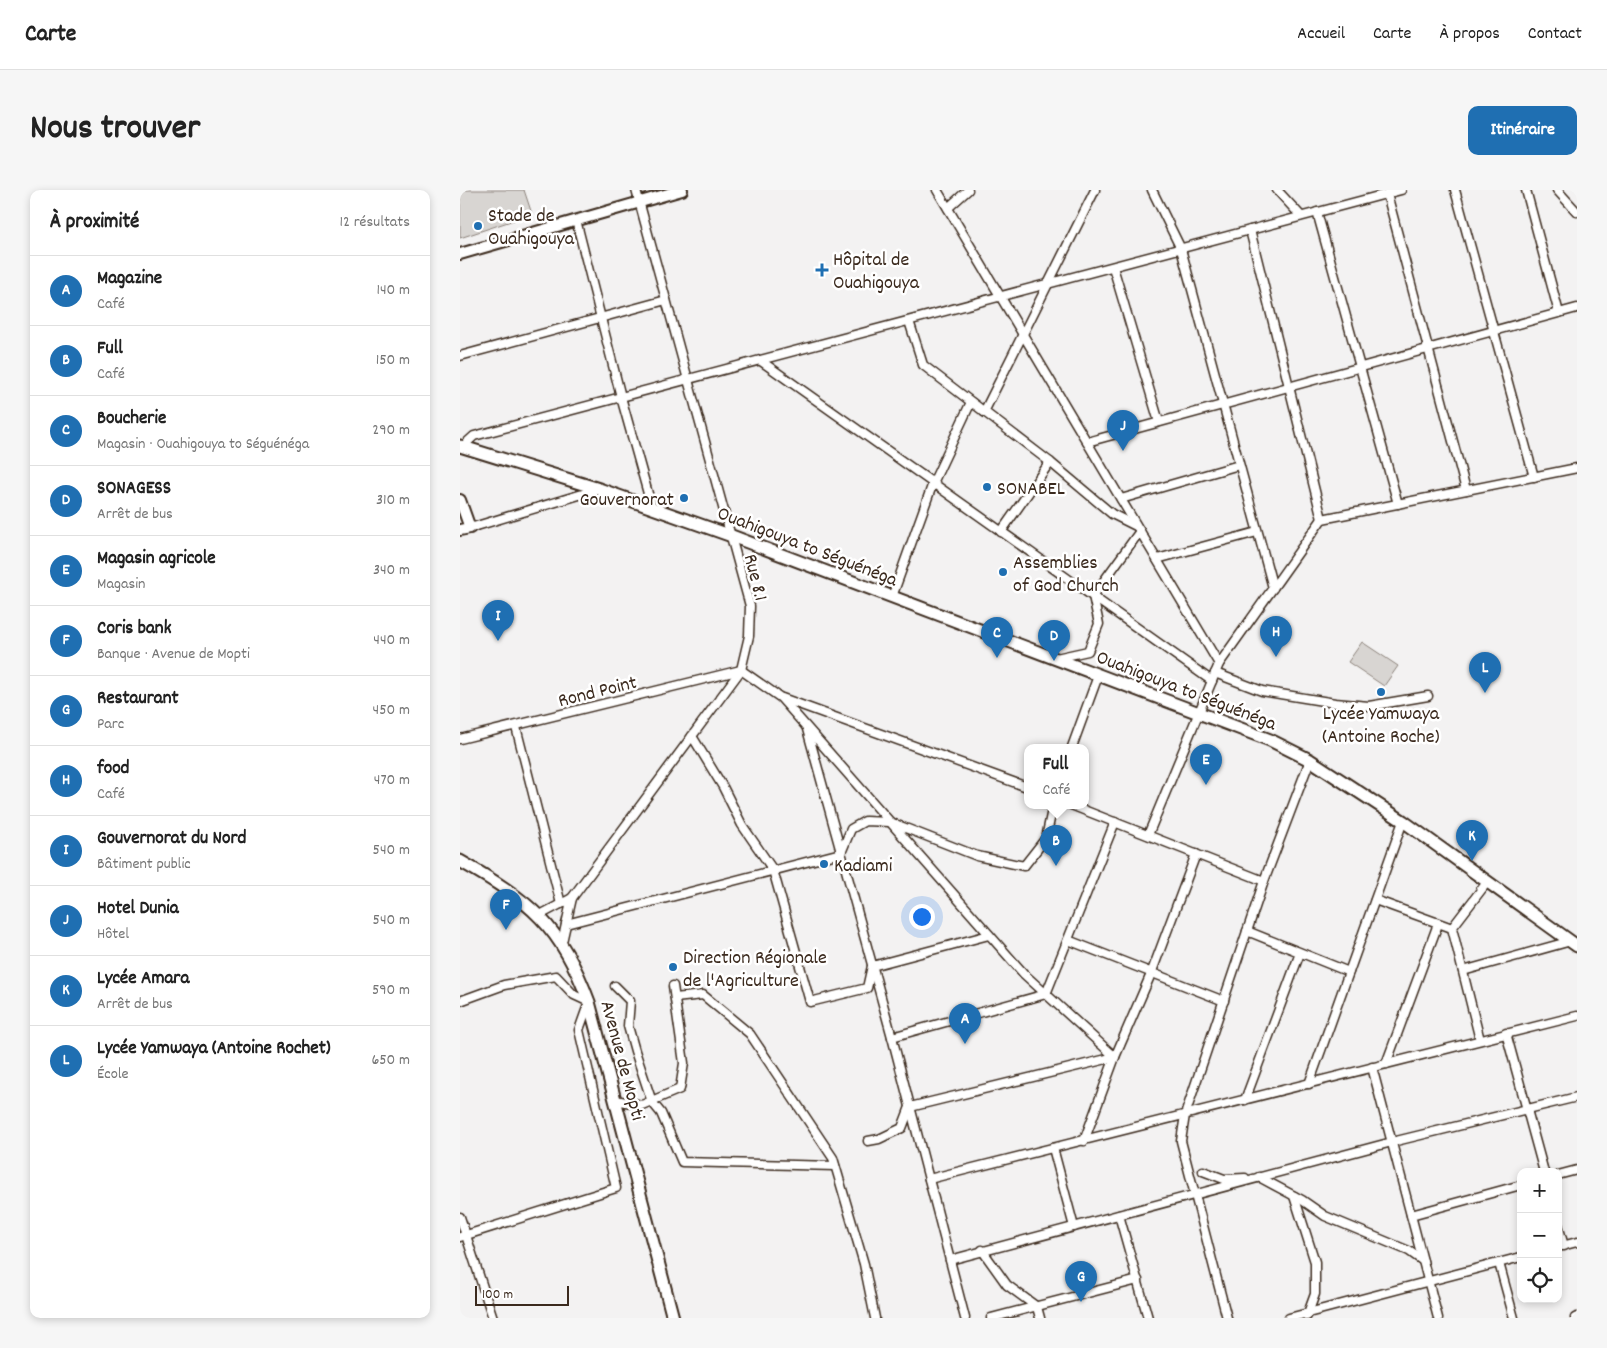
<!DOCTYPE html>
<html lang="fr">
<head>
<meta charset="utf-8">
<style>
	:root { --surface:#fff; --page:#f6f6f6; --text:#222; --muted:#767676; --line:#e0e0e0; --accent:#1f6fb2 }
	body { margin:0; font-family:Dekko,sans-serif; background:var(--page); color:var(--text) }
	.controls { position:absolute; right:15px; bottom:15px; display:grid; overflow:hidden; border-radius:10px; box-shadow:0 2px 8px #0003 }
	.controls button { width:45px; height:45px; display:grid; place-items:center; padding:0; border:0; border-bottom:1px solid var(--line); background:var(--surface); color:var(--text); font:25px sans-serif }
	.scale { position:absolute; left:15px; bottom:12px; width:94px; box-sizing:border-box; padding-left:5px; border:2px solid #3b2a1e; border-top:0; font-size:14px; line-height:18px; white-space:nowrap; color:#3b2a1e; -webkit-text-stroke:4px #fff; paint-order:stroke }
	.you { position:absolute; left:461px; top:726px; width:18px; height:18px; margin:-12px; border:4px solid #fff; border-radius:50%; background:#1a73e8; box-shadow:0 0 0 8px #1a73e833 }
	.badge { display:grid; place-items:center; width:32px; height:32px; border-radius:50%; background:var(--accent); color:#fff; font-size:16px; font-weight:700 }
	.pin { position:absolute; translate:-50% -41px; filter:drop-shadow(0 1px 2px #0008) }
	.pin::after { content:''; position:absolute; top:26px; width:18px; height:15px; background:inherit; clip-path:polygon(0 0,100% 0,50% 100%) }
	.popup { position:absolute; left:564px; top:554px; width:65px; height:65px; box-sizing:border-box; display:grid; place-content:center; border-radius:10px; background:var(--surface); filter:drop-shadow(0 1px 4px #0005); font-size:16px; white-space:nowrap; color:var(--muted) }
	.popup b { font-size:19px; color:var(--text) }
	.popup::after { content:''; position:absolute; left:50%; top:100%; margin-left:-10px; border:10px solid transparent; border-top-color:var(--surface) }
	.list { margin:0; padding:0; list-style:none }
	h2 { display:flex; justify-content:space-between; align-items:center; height:65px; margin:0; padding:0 20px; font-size:21px }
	h2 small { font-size:16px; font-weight:400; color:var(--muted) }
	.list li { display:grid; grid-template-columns:32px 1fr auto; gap:15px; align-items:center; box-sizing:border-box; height:70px; padding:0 20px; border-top:1px solid var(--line) }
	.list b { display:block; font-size:19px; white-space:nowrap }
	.list p { margin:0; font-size:16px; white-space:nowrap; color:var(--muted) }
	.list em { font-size:16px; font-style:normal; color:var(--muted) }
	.icon { flex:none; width:28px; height:28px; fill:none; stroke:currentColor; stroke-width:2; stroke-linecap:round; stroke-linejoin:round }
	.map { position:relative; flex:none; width:1117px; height:1128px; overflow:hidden; border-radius:10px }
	header { display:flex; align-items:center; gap:30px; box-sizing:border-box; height:70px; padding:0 25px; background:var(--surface); border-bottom:1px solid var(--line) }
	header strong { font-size:24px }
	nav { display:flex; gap:28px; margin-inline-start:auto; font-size:18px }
	.intro { display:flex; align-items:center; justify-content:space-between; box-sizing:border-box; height:120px; padding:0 30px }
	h1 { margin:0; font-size:35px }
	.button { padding:12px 22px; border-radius:10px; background:var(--accent); color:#fff; font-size:18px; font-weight:700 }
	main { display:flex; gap:30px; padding:0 30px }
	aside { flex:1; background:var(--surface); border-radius:10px; box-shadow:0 2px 8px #0003 }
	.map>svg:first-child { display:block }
	.green { fill:#d8d5d2; stroke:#8a8078 }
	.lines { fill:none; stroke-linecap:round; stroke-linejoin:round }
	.street-casing { stroke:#3b2a1e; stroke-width:11 }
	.secondary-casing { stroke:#3b2a1e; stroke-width:14 }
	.primary-casing { stroke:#3b2a1e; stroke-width:15 }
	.street { stroke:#fff; stroke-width:8 }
	.secondary { stroke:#fff; stroke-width:10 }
	.primary { stroke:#fff; stroke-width:11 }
	.poi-dot { fill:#1f6fb2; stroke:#fff; stroke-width:2 }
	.labels { text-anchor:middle; stroke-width:5; stroke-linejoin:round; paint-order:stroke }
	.poi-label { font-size:20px; fill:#3b2a1e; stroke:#fff; text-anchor:start }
	.street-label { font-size:20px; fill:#3b2a1e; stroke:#fff }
</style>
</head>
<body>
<header>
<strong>Carte</strong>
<nav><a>Accueil</a><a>Carte</a><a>À propos</a><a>Contact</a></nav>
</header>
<div class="intro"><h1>Nous trouver</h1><a class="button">Itinéraire</a></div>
<main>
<aside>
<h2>À proximité<small>12 résultats</small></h2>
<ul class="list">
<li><span class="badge">A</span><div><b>Magazine</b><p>Café</p></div><em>140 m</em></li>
<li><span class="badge">B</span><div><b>Full</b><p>Café</p></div><em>150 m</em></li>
<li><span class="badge">C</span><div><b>Boucherie</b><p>Magasin · Ouahigouya to Séguénéga</p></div><em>290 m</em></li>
<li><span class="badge">D</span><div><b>SONAGESS</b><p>Arrêt de bus</p></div><em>310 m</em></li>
<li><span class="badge">E</span><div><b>Magasin agricole</b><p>Magasin</p></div><em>340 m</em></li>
<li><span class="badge">F</span><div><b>Coris bank</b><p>Banque · Avenue de Mopti</p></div><em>440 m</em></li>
<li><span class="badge">G</span><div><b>Restaurant</b><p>Parc</p></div><em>450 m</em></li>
<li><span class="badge">H</span><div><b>food</b><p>Café</p></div><em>470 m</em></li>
<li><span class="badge">I</span><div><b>Gouvernorat du Nord</b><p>Bâtiment public</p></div><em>540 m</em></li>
<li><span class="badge">J</span><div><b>Hotel Dunia</b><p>Hôtel</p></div><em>540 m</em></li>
<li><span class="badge">K</span><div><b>Lycée Amara</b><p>Arrêt de bus</p></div><em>590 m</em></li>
<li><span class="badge">L</span><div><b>Lycée Yamwaya (Antoine Rochet)</b><p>École</p></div><em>650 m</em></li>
</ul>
</aside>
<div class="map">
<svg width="1117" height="1128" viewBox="0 0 1117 1128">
	<rect width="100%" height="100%" fill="#f3f2f2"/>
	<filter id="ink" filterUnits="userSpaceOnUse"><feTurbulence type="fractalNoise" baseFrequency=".02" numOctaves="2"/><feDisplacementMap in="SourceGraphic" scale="10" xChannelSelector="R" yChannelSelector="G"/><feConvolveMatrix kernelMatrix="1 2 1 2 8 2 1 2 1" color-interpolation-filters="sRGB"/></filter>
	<g filter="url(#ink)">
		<g class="green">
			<path d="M0 0H64L72 24 0 48Z"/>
			<path d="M902 452 938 476 924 496 888 472Z"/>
		</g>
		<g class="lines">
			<defs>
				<g id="street">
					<path d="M477 0 759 474 688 645"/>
					<path d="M692 0 721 59 813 398"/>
					<path d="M817 0 841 26"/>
					<path d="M995 0 1074 287"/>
					<path d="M1066 0 1099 123"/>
					<path d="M1097 0 1117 22"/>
					<path d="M927 4 1006 300"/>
					<path d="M488 18 508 0"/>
					<path d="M857 22 938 314"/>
					<path d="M116 30 161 207 192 318"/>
					<path d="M790 40 862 329"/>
					<path d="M653 77 699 232"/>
					<path d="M449 131 463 175 590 272 652 324 676 336"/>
					<path d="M0 166 206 110"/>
					<path d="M301 171 752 491"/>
					<path d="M524 222 635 0"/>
					<path d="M627 252 1117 118"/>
					<path d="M2 257 14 246 941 0"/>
					<path d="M661 309 779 275"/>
					<path d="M10 338 139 299"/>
					<path d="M541 342 590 272"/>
					<path d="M697 369 797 342"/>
					<path d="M432 407 473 293 511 212"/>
					<path d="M596 468 628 461 639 434 633 406 680 341"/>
					<path d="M759 474 862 329 1117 278"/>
					<path d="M755 483 802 501 875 513 909 516 968 506"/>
					<path d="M322 508 567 597"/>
					<path d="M56 537 101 714"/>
					<path d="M347 539 432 847 505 1128"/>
					<path d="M232 546 263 597 282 635 313 680 350 812 407 798 412 776 529 745"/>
					<path d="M0 549 281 480 321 508 564 784 655 867 624 951"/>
					<path d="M612 557 638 486"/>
					<path d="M611 615 804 691"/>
					<path d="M112 708 281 480 289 446 290 416 176 0"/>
					<path d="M915 710 992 738"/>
					<path d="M80 725 112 708 102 752"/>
					<path d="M106 734 381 663 391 639 405 631 430 632 517 666 564 676 586 648 593 615"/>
					<path d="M787 741 889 782"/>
					<path d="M608 750 764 811"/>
					<path d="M1003 781 1111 751"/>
					<path d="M155 796 170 811 168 836 175 861 192 912 201 923 222 972 375 976"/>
					<path d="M215 808 243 805 290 844 373 968 404 1074 415 1128"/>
					<path d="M0 811 44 795 96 786 114 805 129 812 119 840 156 998 0 1047"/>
					<path d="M1046 843 1084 982"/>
					<path d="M432 847 586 804 655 632"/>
					<path d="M1020 850 992 738 1028 691"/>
					<path d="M926 874 978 734"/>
					<path d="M912 877 978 1128"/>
					<path d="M849 894 943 631"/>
					<path d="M155 910 182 915 220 899 224 873 213 796"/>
					<path d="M785 910 840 763"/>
					<path d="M408 951 419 949 442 938 450 917 655 867 691 784 736 664"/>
					<path d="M593 958 614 1037"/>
					<path d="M743 981 764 989 785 988"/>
					<path d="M1098 985 1117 980"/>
					<path d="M799 987 842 1010 865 1026 949 1061 963 1071"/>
					<path d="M469 989 1117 826"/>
					<path d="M834 1006 855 1072V1104L847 1126"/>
					<path d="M659 1025 688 1128"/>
					<path d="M951 1025 1061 995"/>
					<path d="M0 1027 33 1128"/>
					<path d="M1098 1035 1104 1056"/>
					<path d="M1098 1057 1117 1052"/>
					<path d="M522 1060 547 1095 577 1117 580 1128"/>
					<path d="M490 1070 932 952 1117 907"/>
					<path d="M1039 1073 1054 1128"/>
					<path d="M531 1128 678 1090"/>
					<path d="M767 1128 721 951 725 925 804 691 850 570"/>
					<path d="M829 1128 1061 1067"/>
					<path d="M1115 1128 1117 1127"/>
				</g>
				<g id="secondary">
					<path d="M0 64 222 0"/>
					<path d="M0 310 10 338 0 340"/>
				</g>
				<g id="primary">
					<path d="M0 256 139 299 269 345 810 550 850 570 943 631 1117 756"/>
					<path d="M0 671C70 711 101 735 129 812L213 1128"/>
				</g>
			</defs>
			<use href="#street" class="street-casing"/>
			<use href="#secondary" class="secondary-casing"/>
			<use href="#primary" class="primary-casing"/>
			<use href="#street" class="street"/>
			<use href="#secondary" class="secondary"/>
			<use href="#primary" class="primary"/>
		</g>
	</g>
	<g class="poi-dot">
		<circle cx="18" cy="36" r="5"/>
		<path d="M359.5 72.5h5v5h5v5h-5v5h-5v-5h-5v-5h5z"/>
		<circle cx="527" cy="297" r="5"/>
		<circle cx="224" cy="308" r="5"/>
		<circle cx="543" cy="382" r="5"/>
		<circle cx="921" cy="502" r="5"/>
		<circle cx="364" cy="674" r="5"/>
		<circle cx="213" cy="777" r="5"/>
	</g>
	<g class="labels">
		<g class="poi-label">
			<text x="28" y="31">Stade de<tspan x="28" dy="23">Ouahigouya</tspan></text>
			<text x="373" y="75">Hôpital de<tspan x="373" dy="23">Ouahigouya</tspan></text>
			<text x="537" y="304">SONABEL</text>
			<text x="214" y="315" text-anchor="end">Gouvernorat</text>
			<text x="553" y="378">Assemblies<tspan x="553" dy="23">of God Church</tspan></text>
			<text x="921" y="529" text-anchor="middle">Lycée Yamwaya<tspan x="921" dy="23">(Antoine Roche)</tspan></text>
			<text x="374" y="681">Kadiami</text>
			<text x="223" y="773">Direction Régionale<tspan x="223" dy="23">de l'Agriculture</tspan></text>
		</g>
		<g class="street-label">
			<text transform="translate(348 355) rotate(21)" y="7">Ouahigouya to Séguénéga</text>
			<text transform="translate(297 387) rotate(76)" y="7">Rue 8.1</text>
			<text transform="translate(727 499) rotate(21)" y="7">Ouahigouya to Séguénéga</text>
			<text transform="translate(137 500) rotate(-14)" y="7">Rond Point</text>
			<text transform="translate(164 870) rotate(75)" y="7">Avenue de Mopti</text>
		</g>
	</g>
</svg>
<div class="controls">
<button>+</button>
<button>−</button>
<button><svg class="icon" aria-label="locate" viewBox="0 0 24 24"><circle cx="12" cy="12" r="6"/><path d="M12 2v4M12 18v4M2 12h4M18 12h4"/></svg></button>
</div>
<div class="scale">100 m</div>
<div class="you"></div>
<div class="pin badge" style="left:505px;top:854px">A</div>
<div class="pin badge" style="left:596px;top:676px">B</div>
<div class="popup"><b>Full</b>Café</div>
<div class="pin badge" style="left:537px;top:468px">C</div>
<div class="pin badge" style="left:594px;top:471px">D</div>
<div class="pin badge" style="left:746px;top:595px">E</div>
<div class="pin badge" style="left:46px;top:740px">F</div>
<div class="pin badge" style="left:621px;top:1112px">G</div>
<div class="pin badge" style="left:816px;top:467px">H</div>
<div class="pin badge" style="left:38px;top:451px">I</div>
<div class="pin badge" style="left:663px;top:261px">J</div>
<div class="pin badge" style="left:1012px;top:671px">K</div>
<div class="pin badge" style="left:1025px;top:503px">L</div>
</div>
</main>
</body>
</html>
